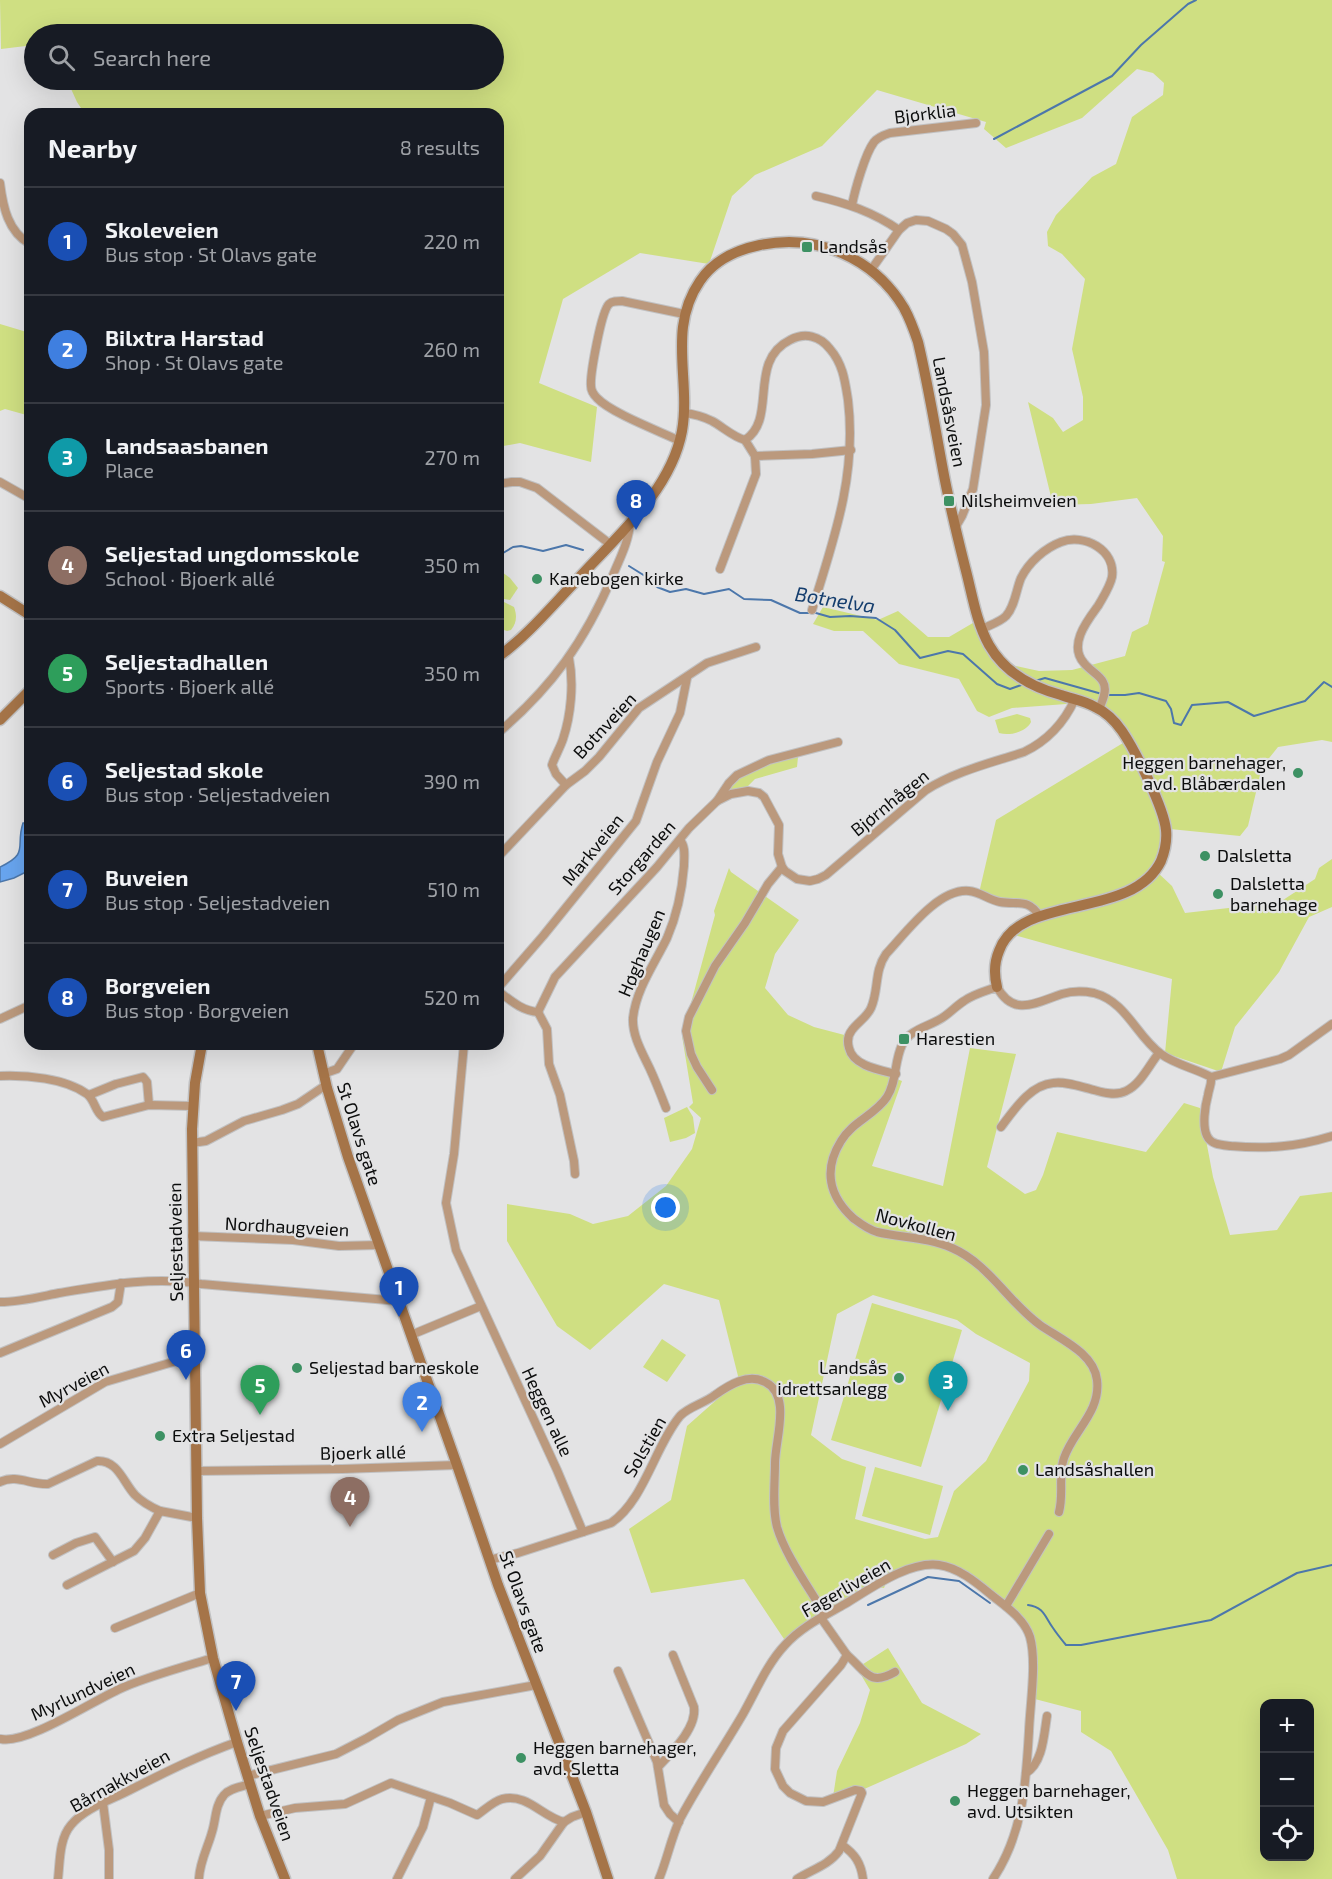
<!DOCTYPE html>
<html lang="en">
<head>
<meta charset="utf-8">
<style>
	:root { --surface:#171b24; --page:#20242c; --text:#f1f3f6; --muted:#9ea1a6; --line:#363941; --accent:#3d9163 }
	body { margin:0; font-family:"Exo 2",sans-serif; background:var(--page); color:var(--text) }
	.controls { position:absolute; right:18px; bottom:18px; display:grid; overflow:hidden; border-radius:12px; box-shadow:0 6px 24px #0002 }
	.controls button { width:54px; height:54px; display:grid; place-items:center; padding:0; border:0; border-bottom:2px solid var(--line); background:var(--surface); color:var(--text); font:30px sans-serif }
	.you { position:absolute; left:666px; top:1208px; width:21px; height:21px; margin:-15px; border:4px solid #fff; border-radius:50%; background:#1a73e8; box-shadow:0 0 0 9px #1a73e833 }
	.badge { display:grid; place-items:center; width:39px; height:39px; border-radius:50%; background:var(--accent); color:#fff; font-size:20px; font-weight:700 }
	.pin { position:absolute; translate:-50% -50px; filter:drop-shadow(0 2px 3px #0008) }
	.pin::after { content:''; position:absolute; top:32px; width:21px; height:18px; background:inherit; clip-path:polygon(0 0,100% 0,50% 100%) }
	.list { margin:0; padding:0; list-style:none }
	h2 { display:flex; justify-content:space-between; align-items:center; height:78px; margin:0; padding:0 24px; font-size:26px }
	h2 small { font-size:20px; font-weight:400; color:var(--muted) }
	.list li { display:grid; grid-template-columns:39px 1fr auto; gap:18px; align-items:center; box-sizing:border-box; height:108px; padding:0 24px; border-top:2px solid var(--line) }
	.list b { display:block; font-size:22px; white-space:nowrap }
	.list p { margin:0; font-size:20px; white-space:nowrap; color:var(--muted) }
	.list em { font-size:20px; font-style:normal; color:var(--muted) }
	.icon { flex:none; width:33px; height:33px; fill:none; stroke:currentColor; stroke-width:2; stroke-linecap:round; stroke-linejoin:round }
	.map { position:relative; flex:none; width:1332px; height:1879px; overflow:hidden }
	.search { position:absolute; background:var(--surface); box-shadow:0 6px 24px #0002; left:24px; top:24px; width:480px; height:66px; display:flex; align-items:center; gap:15px; box-sizing:border-box; padding:0 21px; border-radius:33px; color:var(--muted); font-size:22px }
	.panel { position:absolute; background:var(--surface); box-shadow:0 6px 24px #0002; left:24px; top:108px; width:480px; height:942px; border-radius:18px }
	.map>svg:first-child { display:block }
	.green { fill:#cfdf82; fill-rule:evenodd }
	.water { fill:#68a5ef; stroke:#4c77ab; stroke-width:1.5 }
	.lines { fill:none; stroke-linecap:round; stroke-linejoin:round }
	.stream { stroke:#4c77ab; stroke-width:2 }
	.street-casing { stroke:#c1c1c2; stroke-width:10 }
	.secondary-casing { stroke:#c1c1c2; stroke-width:13 }
	.street { stroke:#bb997d; stroke-width:8 }
	.secondary { stroke:#a57448; stroke-width:10 }
	.poi-dot { fill:#3d9163; stroke:#e3e3e4; stroke-width:2 }
	.labels { text-anchor:middle; stroke-width:4.5; stroke-linejoin:round; paint-order:stroke }
	.street-label { font-size:18px; fill:#0c0d0d; stroke:#e3e3e4 }
	.poi-label { font-size:18px; fill:#0c0d0d; stroke:#e3e3e4; text-anchor:start }
	.water-label { font-size:20px; font-style:italic; fill:#153e6e; stroke:#e3e3e4 }
</style>
</head>
<body>
<div class="map">
<svg width="1332" height="1879" viewBox="0 0 1332 1879">
	<rect width="100%" height="100%" fill="#e3e3e4"/>
	<g class="green">
		<path d="M0 0H1332V742L1322 740 1278 747 1262 767 1248 826 1240 836 1170 829 1172 841 1156 871 1172 886 1185 913 1280 902 1315 879 1319 868 1332 859V907L1309 917 1279 972 1235 1027 1221 1072 1165 1053 1172 979 1011 934 1048 916 979 893 996 820 1123 743 1099 710 1069 701 1066 704 1012 708 989 717 977 711 959 679 899 664 863 631H834L813 624 823 607 878 620 898 611 928 637H949L978 620 1006 664 1039 671 1072 670 1125 656 1132 632 1148 624 1165 562 1162 561 1163 536 1137 498 1091 504 1053 505 1028 402 1053 418 1063 432 1083 420V397L1072 349 1085 279 1062 254 1048 246 1047 232 1056 215 1092 177 1116 164 1132 117 1163 95 1164 83 1153 73 1137 69 1082 118 1006 148 984 129 986 122 877 90 822 146 755 175 732 196 709 264 640 253 563 299 539 383 597 407 591 462 520 443 498 447V114H85L77 102 67 80H494V34H34V45L1 49Z"/>
		<path d="M0 324 30 333V416L5 409 0 411Z"/>
		<path d="M498 569 510 578 518 588 510 600 498 598Z"/>
		<path d="M502 601 514 607C517 615 517 623 511 630L507 631 498 628V602Z"/>
		<path d="M1017 714 1030 718 1031 722C1026 732 1010 736 999 733L995 720Z"/>
		<path d="M798 757 797 767 755 779 746 788 725 794C737 770 773 761 798 757Z"/>
		<path d="M729 868 731 872 799 920 775 954 765 988 788 1015 814 1027 852 1037 845 1047 859 1065 902 1081 872 1166 943 1186 970 1048 1016 1054 987 1167 1025 1194 1036 1190 1043 1175 1057 1132 1146 1152 1184 1103 1200 1108 1213 1177 1230 1235 1277 1230 1300 1196 1332 1192V1879H1177L1168 1850 1111 1751 1081 1732V1711L1031 1698 1030 1633 974 1581 937 1565 918 1568 886 1583 884 1588 877 1587 786 1642 744 1579 651 1593 629 1529 671 1500 687 1426 739 1380 719 1300 664 1284 590 1350 557 1326 507 1241V1204L570 1214 593 1224 628 1216 666 1186 692 1149 701 1118 689 1107 693 1103 682 1036 715 915 714 911ZM873 1295 957 1320 976 1334 1030 1363 1029 1381 986 1461 954 1491 938 1537 925 1539 855 1519 866 1467 842 1459 811 1435 837 1314ZM1264 1704H1310V1856H1264Z"/>
		<path d="M687 1107 693 1117 695 1133 686 1138 670 1142 664 1118Z"/>
		<path d="M872 1303 962 1330 921 1467 831 1440Z"/>
		<path d="M662 1339 686 1355 667 1382 643 1367Z"/>
		<path d="M875 1467 943 1486 930 1535 862 1516Z"/>
		<path d="M888 1648 922 1703 981 1734 966 1744 862 1790 833 1797 837 1771 860 1723 870 1690 857 1668Z"/>
	</g>
	<path class="water" d="M23 823H27L30 826V870L14 878 0 882V867C30 853 15 847 23 823Z"/>
	<g class="lines">
		<g class="stream">
			<path d="M994 139 1112 76 1141 45 1188 4 1196 0"/>
			<path d="M498 556 513 547 521 546 543 551 566 545 583 550"/>
			<path d="M629 566 645 576 657 587 670 592 686 589 704 594 729 589 744 599 771 600 800 613H816L830 617 850 616 876 618 895 630 920 658 948 651 963 654 997 684 1010 689 1024 684"/>
			<path d="M1035 681 1045 678 1102 694"/>
			<path d="M1107 695H1125L1139 693 1166 701 1171 709 1174 723 1181 725 1192 705 1228 702 1254 716 1305 701 1324 682 1332 687"/>
			<path d="M868 1605 928 1577 959 1581 990 1603"/>
			<path d="M1028 1605C1044 1607 1045 1617 1053 1628 1057 1634 1061 1639 1066 1645H1081L1211 1620 1297 1573 1332 1565"/>
		</g>
		<defs>
			<g id="street">
				<path d="M0 183C3 207 8 232 30 244"/>
				<path d="M816 196C846 203 873 212 899 230"/>
				<path d="M852 205C855 190 865 154 874 142 878 137 884 135 890 133L976 123"/>
				<path d="M871 270 899 230 907 223 916 220 928 221 946 229 953 234 962 245 972 282 984 352 986 405 973 489 962 516 955 528"/>
				<path d="M684 413C694 414 702 416 712 421 723 427 733 437 745 440 778 419 747 361 790 340 805 332 820 336 830 349 843 364 845 381 848 400 857 475 834 539 812 610"/>
				<path d="M680 441C659 431 611 413 597 398 594 395 591 390 591 386 590 375 601 312 609 304 612 301 617 301 622 301L684 314"/>
				<path d="M755 456 812 454 851 450"/>
				<path d="M0 482 30 499"/>
				<path d="M498 484 512 482H520L537 488 610 544"/>
				<path d="M720 569 756 474 755 456 745 440"/>
				<path d="M982 629C990 625 1000 622 1006 616 1015 606 1016 590 1021 578 1029 562 1045 548 1061 542 1084 533 1116 550 1112 577 1110 587 1103 597 1098 606 1087 621 1068 645 1084 663 1089 670 1100 675 1103 682 1108 690 1102 702 1099 709"/>
				<path d="M498 733C552 687 585 641 613 575 620 558 629 541 630 523"/>
				<path d="M566 785 556 774 552 765C555 756 560 748 563 739 571 715 574 683 569 658"/>
				<path d="M717 801 731 794 748 791 759 793 764 797 779 825 778 854 782 867 785 871 797 879 810 881 818 879 826 875 926 790C956 771 991 763 1024 752 1047 741 1064 723 1075 699"/>
				<path d="M498 857 566 785 585 771 599 757 639 708 707 663 756 647"/>
				<path d="M498 988 543 936 636 821 657 762 680 713 687 678"/>
				<path d="M498 991C510 1000 522 1011 538 1012L555 977 657 867 689 828 717 801 729 783 737 775 769 760 838 742"/>
				<path d="M538 1012 547 1029 549 1064 560 1095 574 1161 575 1174"/>
				<path d="M0 1019 30 1005"/>
				<path d="M418 1044 419 1045"/>
				<path d="M464 1044 454 1154 446 1203 456 1250 557 1470 583 1532"/>
				<path d="M323 1074 337 1069 354 1044"/>
				<path d="M896 1074C880 1070 853 1066 849 1048 847 1041 848 1035 852 1030 858 1022 867 1017 871 1008 879 990 874 971 886 954 905 934 938 888 969 891 980 892 989 900 1000 902 1018 905 1029 898 1040 917"/>
				<path d="M0 1076C26 1075 65 1078 87 1094 95 1100 95 1112 103 1117L149 1105 192 1106"/>
				<path d="M1211 1077C1212 1084 1209 1088 1208 1095 1205 1106 1202 1126 1207 1136 1211 1145 1222 1145 1231 1146 1268 1149 1296 1147 1332 1136"/>
				<path d="M1211 1077 1280 1059 1289 1055 1332 1024"/>
				<path d="M712 1090 697 1067 691 1054 686 1031 689 1017 715 966 745 923 768 884 782 867"/>
				<path d="M89 1095 116 1084 143 1077 147 1082 149 1105"/>
				<path d="M666 1108C661 1095 656 1082 650 1069 643 1054 632 1036 633 1018 636 989 655 963 667 938 677 915 682 891 684 866 684 857 686 847 680 840"/>
				<path d="M1001 1127C1014 1110 1030 1085 1053 1083 1066 1081 1081 1087 1094 1090 1104 1093 1116 1096 1126 1091 1141 1084 1149 1065 1159 1053"/>
				<path d="M192 1143 206 1141 244 1121 282 1110 298 1104 326 1085"/>
				<path d="M192 1236 293 1240 339 1246 379 1245"/>
				<path d="M0 1302C20 1302 39 1297 59 1293 106 1285 154 1276 201 1284L399 1301"/>
				<path d="M411 1335 481 1306"/>
				<path d="M0 1353 112 1307 118 1302 121 1283"/>
				<path d="M0 1444 105 1382 173 1362 184 1347 188 1344H195"/>
				<path d="M197 1471 342 1469 457 1465"/>
				<path d="M0 1482C16 1474 31 1485 48 1484L97 1461C118 1460 123 1482 135 1495 142 1502 151 1507 160 1511"/>
				<path d="M1059 1512C1064 1494 1058 1475 1064 1458 1073 1431 1101 1412 1097 1380 1094 1353 1060 1339 1040 1325 1008 1302 989 1264 952 1248 928 1237 901 1238 877 1232 867 1229 861 1224 853 1218 829 1196 823 1170 841 1141 852 1122 875 1115 887 1097 897 1081 894 1062 902 1045 910 1029 928 1027 942 1018 950 1013 956 1006 964 1001 974 994 986 991 997 987 1014 1018 1037 1002 1062 994 1072 991 1083 991 1094 993 1127 1002 1136 1036 1161 1054 1176 1065 1195 1068 1211 1077"/>
				<path d="M53 1555 76 1543 95 1537 113 1562"/>
				<path d="M489 1560 518 1553 611 1523C644 1501 655 1446 680 1416 688 1407 705 1403 715 1395 729 1385 748 1373 765 1382 792 1395 775 1440 775 1463 775 1483 772 1507 777 1527 785 1555 810 1589 825 1615"/>
				<path d="M67 1585 134 1551 145 1538 160 1511 197 1518"/>
				<path d="M1006 1606 1049 1534"/>
				<path d="M115 1628 200 1593"/>
				<path d="M847 1655C866 1671 869 1687 895 1672"/>
				<path d="M618 1671 657 1762 664 1805 670 1814 679 1822"/>
				<path d="M1 1739C27 1745 97 1698 124 1687 153 1675 183 1667 213 1658"/>
				<path d="M658 1767C672 1752 697 1728 694 1707L673 1655"/>
				<path d="M1026 1773C1043 1763 1044 1734 1047 1716"/>
				<path d="M247 1776 336 1754 367 1738 398 1720 443 1702 536 1685"/>
				<path d="M103 1803 109 1850V1879"/>
				<path d="M260 1816 295 1808 345 1804 391 1783 450 1803 477 1815C485 1810 492 1802 502 1799 528 1793 542 1817 564 1822"/>
				<path d="M842 1845C855 1854 861 1863 863 1879"/>
				<path d="M199 1878C200 1861 208 1847 212 1832 216 1820 215 1805 224 1795 230 1788 240 1787 250 1784"/>
				<path d="M58 1879C60 1862 59 1839 71 1825 83 1810 105 1802 122 1794 160 1775 197 1756 237 1742"/>
				<path d="M397 1879 423 1827 431 1797"/>
				<path d="M515 1879 540 1856 564 1822 572 1817 586 1812"/>
				<path d="M659 1879C667 1860 671 1838 680 1819 699 1783 722 1750 743 1714 756 1691 767 1664 785 1645 801 1627 824 1616 845 1604 870 1589 908 1561 939 1565 960 1568 978 1584 994 1597 1007 1607 1025 1620 1030 1637 1037 1662 1030 1705 1029 1731 1026 1784 1023 1834 993 1879"/>
				<path d="M797 1879C811 1870 829 1865 839 1851L862 1793 861 1791 855 1790 823 1802 806 1801 790 1793 783 1786 775 1769 776 1748 783 1731 841 1665 847 1655 821 1618"/>
			</g>
			<g id="secondary">
				<path d="M0 596 30 615"/>
				<path d="M498 657C527 636 551 607 576 581 615 538 671 491 682 431 691 379 667 329 700 281 714 260 736 250 760 245 817 233 874 258 904 308 910 319 914 330 918 342 928 384 935 427 943 470 949 503 957 535 965 567 972 593 976 622 989 645 1005 673 1031 687 1061 695 1072 699 1085 701 1095 707 1106 712 1115 721 1122 731 1135 750 1164 808 1166 830 1167 840 1165 851 1161 861 1132 921 1020 892 999 951 994 963 994 975 997 987"/>
				<path d="M0 720 30 690"/>
				<path d="M202 1044 195 1083 192 1129 197 1518 200 1593 213 1658 237 1742 260 1816 285 1879"/>
				<path d="M317 1044 327 1088 348 1157 457 1465 498 1585 586 1812 608 1879"/>
			</g>
		</defs>
		<use href="#street" class="street-casing"/>
		<use href="#secondary" class="secondary-casing"/>
		<use href="#street" class="street"/>
		<use href="#secondary" class="secondary"/>
	</g>
	<g class="poi-dot">
		<rect x="801" y="241" width="12" height="12" rx="3"/>
		<rect x="943" y="495" width="12" height="12" rx="3"/>
		<circle cx="537" cy="579" r="6"/>
		<circle cx="1298" cy="773" r="6"/>
		<circle cx="1205" cy="856" r="6"/>
		<circle cx="1218" cy="894" r="6"/>
		<rect x="898" y="1033" width="12" height="12" rx="3"/>
		<circle cx="297" cy="1368" r="6"/>
		<circle cx="899" cy="1378" r="6"/>
		<circle cx="160" cy="1436" r="6"/>
		<circle cx="1023" cy="1470" r="6"/>
		<circle cx="521" cy="1758" r="6"/>
		<circle cx="955" cy="1801" r="6"/>
	</g>
	<g class="labels">
		<g class="street-label">
			<text transform="translate(925 114) rotate(-7)" y="6">Bjørklia</text>
			<text transform="translate(949 412) rotate(79)" y="6">Landsåsveien</text>
			<text transform="translate(605 726) rotate(-47)" y="6">Botnveien</text>
			<text transform="translate(890 803) rotate(-39)" y="6">Bjørnhågen</text>
			<text transform="translate(593 850) rotate(-51)" y="6">Markveien</text>
			<text transform="translate(642 858) rotate(-49)" y="6">Storgarden</text>
			<text transform="translate(642 953) rotate(-67)" y="6">Høghaugen</text>
			<text transform="translate(359 1134) rotate(72)" y="6">St Olavs gate</text>
			<text transform="translate(916 1225) rotate(15)" y="6">Novkollen</text>
			<text transform="translate(287 1227) rotate(3)" y="6">Nordhaugveien</text>
			<text transform="translate(176 1242) rotate(-91)" y="6">Seljestadveien</text>
			<text transform="translate(74 1385) rotate(-28)" y="6">Myrveien</text>
			<text transform="translate(547 1412) rotate(65)" y="6">Heggen alle</text>
			<text transform="translate(645 1447) rotate(-60)" y="6">Solstien</text>
			<text transform="translate(363 1453) rotate(-1)" y="6">Bjoerk allé</text>
			<text transform="translate(846 1588) rotate(-30)" y="6">Fagerliveien</text>
			<text transform="translate(523 1602) rotate(70)" y="6">St Olavs gate</text>
			<text transform="translate(83 1692) rotate(-25)" y="6">Myrlundveien</text>
			<text transform="translate(120 1781) rotate(-29)" y="6">Bårnakkveien</text>
			<text transform="translate(269 1784) rotate(71)" y="6">Seljestadveien</text>
		</g>
		<g class="poi-label">
			<text x="819" y="253">Landsås</text>
			<text x="961" y="507">Nilsheimveien</text>
			<text x="549" y="585">Kanebogen kirke</text>
			<text x="1286" y="769" text-anchor="end">Heggen barnehager,<tspan x="1286" dy="21">avd. Blåbærdalen</tspan></text>
			<text x="1217" y="862">Dalsletta</text>
			<text x="1230" y="890">Dalsletta<tspan x="1230" dy="21">barnehage</tspan></text>
			<text x="916" y="1045">Harestien</text>
			<text x="309" y="1374">Seljestad barneskole</text>
			<text x="887" y="1374" text-anchor="end">Landsås<tspan x="887" dy="21">idrettsanlegg</tspan></text>
			<text x="172" y="1442">Extra Seljestad</text>
			<text x="1035" y="1476">Landsåshallen</text>
			<text x="533" y="1754">Heggen barnehager,<tspan x="533" dy="21">avd. Sletta</tspan></text>
			<text x="967" y="1797">Heggen barnehager,<tspan x="967" dy="21">avd. Utsikten</tspan></text>
		</g>
		<g class="water-label">
			<text transform="translate(835 600) rotate(9)" y="7">Botnelva</text>
		</g>
	</g>
</svg>
<div class="controls">
<button>+</button>
<button>−</button>
<button><svg class="icon" aria-label="locate" viewBox="0 0 24 24"><circle cx="12" cy="12" r="6"/><path d="M12 2v4M12 18v4M2 12h4M18 12h4"/></svg></button>
</div>
<div class="you"></div>
<div class="pin badge" style="left:399px;top:1317px;background:#1a4fb4">1</div>
<div class="pin badge" style="left:422px;top:1432px;background:#3f7fe0">2</div>
<div class="pin badge" style="left:948px;top:1411px;background:#0f9aa8">3</div>
<div class="pin badge" style="left:350px;top:1527px;background:#8d6e63">4</div>
<div class="pin badge" style="left:260px;top:1415px;background:#2e9e5b">5</div>
<div class="pin badge" style="left:186px;top:1380px;background:#1a4fb4">6</div>
<div class="pin badge" style="left:236px;top:1711px;background:#1a4fb4">7</div>
<div class="pin badge" style="left:636px;top:530px;background:#1a4fb4">8</div>
<div class="search"><svg class="icon" aria-label="search" viewBox="0 0 24 24"><circle cx="10" cy="10" r="6"/><path d="M15 15l6 6"/></svg>Search here</div>
<section class="panel">
<h2>Nearby<small>8 results</small></h2>
<ul class="list">
<li><span class="badge" style="background:#1a4fb4">1</span><div><b>Skoleveien</b><p>Bus stop · St Olavs gate</p></div><em>220 m</em></li>
<li><span class="badge" style="background:#3f7fe0">2</span><div><b>Bilxtra Harstad</b><p>Shop · St Olavs gate</p></div><em>260 m</em></li>
<li><span class="badge" style="background:#0f9aa8">3</span><div><b>Landsaasbanen</b><p>Place</p></div><em>270 m</em></li>
<li><span class="badge" style="background:#8d6e63">4</span><div><b>Seljestad ungdomsskole</b><p>School · Bjoerk allé</p></div><em>350 m</em></li>
<li><span class="badge" style="background:#2e9e5b">5</span><div><b>Seljestadhallen</b><p>Sports · Bjoerk allé</p></div><em>350 m</em></li>
<li><span class="badge" style="background:#1a4fb4">6</span><div><b>Seljestad skole</b><p>Bus stop · Seljestadveien</p></div><em>390 m</em></li>
<li><span class="badge" style="background:#1a4fb4">7</span><div><b>Buveien</b><p>Bus stop · Seljestadveien</p></div><em>510 m</em></li>
<li><span class="badge" style="background:#1a4fb4">8</span><div><b>Borgveien</b><p>Bus stop · Borgveien</p></div><em>520 m</em></li>
</ul>
</section>
</div>
</body>
</html>
